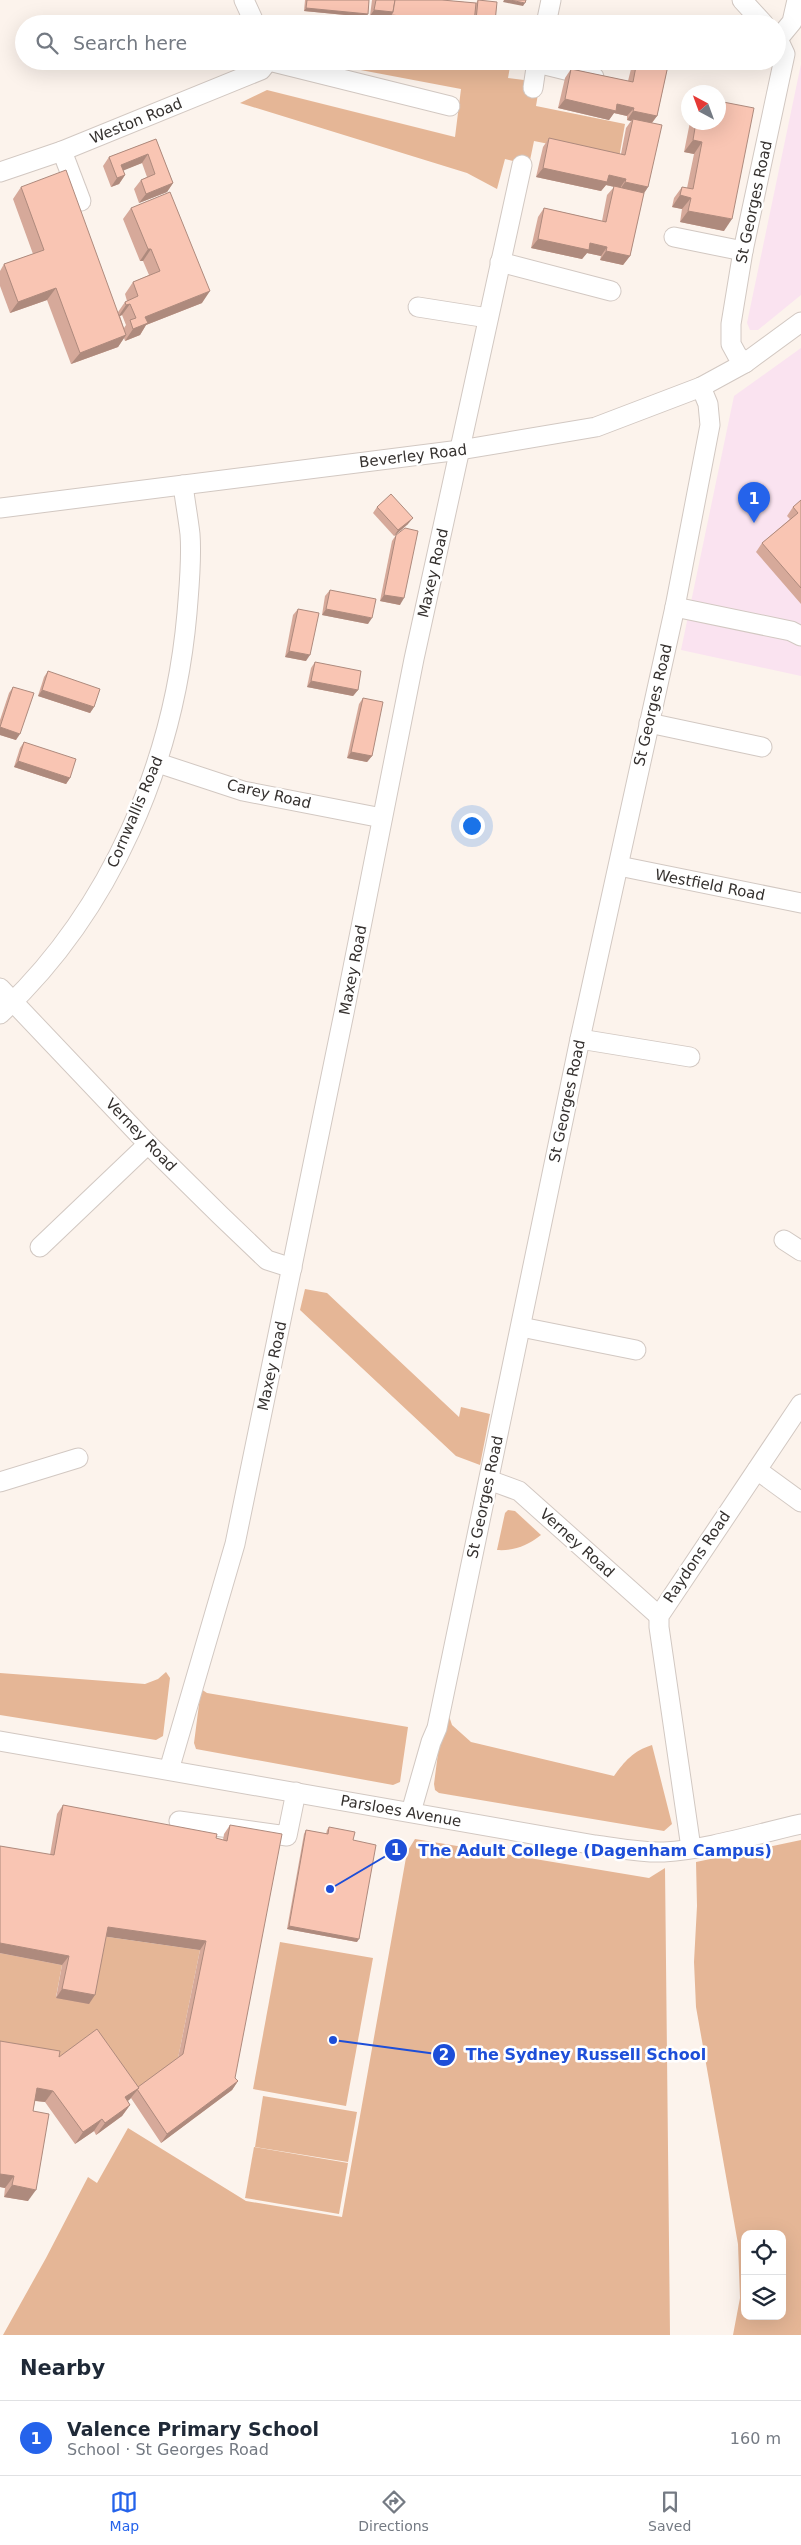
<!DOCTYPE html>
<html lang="en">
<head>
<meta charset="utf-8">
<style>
	:root { --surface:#fff; --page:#f2f2f3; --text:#1f2937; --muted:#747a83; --line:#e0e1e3; --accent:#2563eb }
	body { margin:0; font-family:"DejaVu Sans",sans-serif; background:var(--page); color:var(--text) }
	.controls { position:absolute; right:15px; bottom:15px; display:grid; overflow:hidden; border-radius:10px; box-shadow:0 5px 20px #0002 }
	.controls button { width:45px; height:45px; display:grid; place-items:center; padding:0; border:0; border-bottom:1px solid var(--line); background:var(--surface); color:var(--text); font:25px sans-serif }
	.compass { position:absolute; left:681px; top:85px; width:45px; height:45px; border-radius:50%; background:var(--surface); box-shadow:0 5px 20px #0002; rotate:319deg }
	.you { position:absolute; left:471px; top:825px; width:18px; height:18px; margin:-12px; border:4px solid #fff; border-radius:50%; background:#1a73e8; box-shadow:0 0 0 8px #1a73e833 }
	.badge { display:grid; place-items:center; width:32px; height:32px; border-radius:50%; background:var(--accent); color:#fff; font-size:16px; font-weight:700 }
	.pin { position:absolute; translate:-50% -41px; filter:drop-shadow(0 1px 2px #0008) }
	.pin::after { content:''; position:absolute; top:26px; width:18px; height:15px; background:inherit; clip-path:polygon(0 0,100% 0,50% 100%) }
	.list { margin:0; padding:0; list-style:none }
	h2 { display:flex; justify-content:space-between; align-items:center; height:65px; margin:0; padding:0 20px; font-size:21px }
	h2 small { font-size:16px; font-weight:400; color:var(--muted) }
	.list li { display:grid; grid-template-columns:32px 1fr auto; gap:15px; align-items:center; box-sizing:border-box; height:75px; padding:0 20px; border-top:1px solid var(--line) }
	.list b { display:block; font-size:19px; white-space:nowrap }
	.list p { margin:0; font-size:16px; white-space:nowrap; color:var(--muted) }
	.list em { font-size:16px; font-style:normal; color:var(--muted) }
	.icon { flex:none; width:28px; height:28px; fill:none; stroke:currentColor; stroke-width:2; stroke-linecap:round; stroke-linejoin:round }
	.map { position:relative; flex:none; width:801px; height:2335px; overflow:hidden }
	.search { position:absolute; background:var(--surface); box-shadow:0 5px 20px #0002; left:15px; right:15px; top:15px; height:55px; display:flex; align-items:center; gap:12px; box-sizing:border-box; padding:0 18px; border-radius:28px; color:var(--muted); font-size:19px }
	.sheet { height:140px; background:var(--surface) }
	nav { display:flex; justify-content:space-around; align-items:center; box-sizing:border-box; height:70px; border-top:1px solid var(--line); background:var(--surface); font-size:14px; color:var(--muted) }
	nav a { display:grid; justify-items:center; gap:2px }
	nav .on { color:var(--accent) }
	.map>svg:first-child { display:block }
	.education { fill:#fae3f0 }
	.green { fill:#e5b696; fill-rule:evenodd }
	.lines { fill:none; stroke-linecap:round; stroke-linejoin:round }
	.minor-casing { stroke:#d2c8c2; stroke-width:21 }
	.minor { stroke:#fff; stroke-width:19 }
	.wall { fill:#d6a99a; fill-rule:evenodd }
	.shaded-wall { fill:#ae8a7d }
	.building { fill:#f9c5b3; stroke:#ae8a7d }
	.labels { text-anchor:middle; stroke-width:5; stroke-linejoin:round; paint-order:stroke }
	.street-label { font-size:15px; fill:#35312f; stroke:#fff }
	.leader { fill:none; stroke:#1d4ed8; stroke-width:2 }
	.callout-dot { fill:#1d4ed8; stroke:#fff; stroke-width:2 }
	.mark-label { font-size:15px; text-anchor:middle; font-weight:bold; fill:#fff }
	.callout-label { font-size:16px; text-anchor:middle; font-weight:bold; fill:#1d4ed8; stroke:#fff; stroke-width:5; stroke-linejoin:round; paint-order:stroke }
</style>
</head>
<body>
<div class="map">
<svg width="801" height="2335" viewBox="0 0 801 2335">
	<rect width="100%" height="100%" fill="#fcf3ec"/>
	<g class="education">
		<path d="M801 64V295L758 330H750L747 323Z"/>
		<path d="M801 348V676L681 650 734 396Z"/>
	</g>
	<g class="green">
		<path d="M313 61H511L508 78 540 82 536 106 625 124 619 158 534 141 529 165 505 159 497 189 467 173 240 103 267 90 455 137 461 89Z"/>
		<path d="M305 1289 327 1293 459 1417 461 1407 490 1414 480 1465 456 1456 300 1310Z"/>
		<path d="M508 1510 515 1511 541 1535C527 1546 514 1551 497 1550L505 1513Z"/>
		<path d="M166 1672 170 1678 163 1736 156 1740 0 1715V1673L145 1684 158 1679Z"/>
		<path d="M201 1689 207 1693 408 1727 400 1782 393 1785 196 1749 194 1743Z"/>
		<path d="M443 1715 449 1716 452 1725 471 1742 614 1776C625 1761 633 1751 652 1745L672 1824 664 1831 439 1793 435 1790 434 1784Z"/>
		<path d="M415 1839 649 1878 665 1868 670 2335H3L46 2258 88 2177 97 2183 128 2128 246 2201 342 2217 407 1852Z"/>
		<path d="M801 1840V2335H733L740 2298 738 2244 696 2007 694 1962 697 1906 696 1862ZM745 2234H782V2316H745Z"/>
		<path d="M101 1936 200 1950 177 2063 129 2097 89 2041 51 2068 0 2054V1953L62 1965 56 1997Z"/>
		<path d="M280 1942 373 1958 346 2106 253 2089Z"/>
		<path d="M263 2096 357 2112 348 2162 255 2147Z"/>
		<path d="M254 2147 348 2163 339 2214 245 2198Z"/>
	</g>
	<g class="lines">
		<defs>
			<g id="minor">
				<path d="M244 0 255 24"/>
				<path d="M742 0 764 24"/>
				<path d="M546 24 551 0"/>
				<path d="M778 39 792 22 797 0"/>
				<path d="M269 61 450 106"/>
				<path d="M537 63 594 77"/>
				<path d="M533 88 537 61"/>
				<path d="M62 151 81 201"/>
				<path d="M0 172 62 151 261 70 268 61"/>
				<path d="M674 237 743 251"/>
				<path d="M500 262 611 291"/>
				<path d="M418 307 488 318"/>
				<path d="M745 363 737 355 731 344V324L743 251 785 54 777 37"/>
				<path d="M0 508 460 450 596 427 701 387 745 363 801 322"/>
				<path d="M675 607 791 631 801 636"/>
				<path d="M649 723 762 747"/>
				<path d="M158 763 243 791 382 818"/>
				<path d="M619 866 801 903"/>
				<path d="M0 988 148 1144 220 1215 267 1260 292 1268"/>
				<path d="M0 1014C111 911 174 762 187 613 189 587 192 560 190 534 188 517 185 501 183 485"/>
				<path d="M580 1039 690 1057"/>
				<path d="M784 1240 801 1251"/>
				<path d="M40 1247 148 1144"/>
				<path d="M521 1327 636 1350"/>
				<path d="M757 1470 801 1502"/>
				<path d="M489 1480 519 1491 659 1616"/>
				<path d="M0 1482 78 1458"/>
				<path d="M0 1741 595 1845C618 1848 641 1853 664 1852 710 1849 756 1834 801 1824"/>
				<path d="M169 1770 235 1544 344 1013 414 659 522 165"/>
				<path d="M411 1812 431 1742 437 1728 580 1039 675 607 710 425 708 404 701 387"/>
				<path d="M179 1821 287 1836 296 1792"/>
				<path d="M691 1848 659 1627V1616L801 1404"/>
			</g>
		</defs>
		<use href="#minor" class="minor-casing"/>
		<use href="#minor" class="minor"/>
	</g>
	<g class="wall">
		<path d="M305 0H369L366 17 304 11Z"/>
		<path d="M372 0H442L476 3 478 0 494 24H444L370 16Z"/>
		<path d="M633 61H669L657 116 652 123 648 187 643 195 630 256 623 265 600 260 601 256 587 253 582 259 531 248 538 217 544 208 602 221 607 195 614 187 606 185 601 191 536 177 543 147 549 138 621 154 626 128 631 121 627 120V116L614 113 609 120 558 108 565 78 571 69 628 81Z"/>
		<path d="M690 122H718L724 231 680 222 682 209 672 207 674 198 682 187 687 188 694 154 684 152Z"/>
		<path d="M156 139 173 183 167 192 139 203 134 189 141 180 147 177 142 163 123 170 125 175 119 184 111 187 103 166 109 157Z"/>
		<path d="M21 187 118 312 125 302 127 301 125 294 133 282 149 275 143 261H140L123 219 131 208 202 303 146 325 140 335 125 341 124 338 118 347 71 364 47 300 10 313 0 286V271L4 264 33 254 13 199ZM122 315 126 325 124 328 120 316Z"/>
		<path d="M801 500V604L756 552 762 543 790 519 787 516 793 507Z"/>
		<path d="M377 507 408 524 394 536 373 513Z"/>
		<path d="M396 535 400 605 380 601 392 541Z"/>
		<path d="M330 590 368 624 322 615 325 596Z"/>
		<path d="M298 609 306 661 285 657 293 615Z"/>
		<path d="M315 662 358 690 353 696 307 687 311 668Z"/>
		<path d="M48 671 94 707 90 713 38 696 44 677Z"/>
		<path d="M13 687 16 740 0 735V720L9 693Z"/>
		<path d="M363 698 372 756 367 762 347 758 359 704Z"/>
		<path d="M24 742 70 778 66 784 14 767 20 748Z"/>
		<path d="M63 1805 223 1840 224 1834 230 1825 235 2078 238 2081 232 2090 161 2143 131 2098 128 2101 130 2105 122 2116 96 2135 94 2131 75 2144 45 2102 35 2101 33 2111 28 2201 4 2197 5 2188 0 2187V2041L59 2057 138 2087 178 2058 200 1950 106 1936 89 2004 56 1998 62 1965 0 1953V1846L50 1855 57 1814Z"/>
		<path d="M329 1827 353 1840 357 1942 287 1929 304 1834 306 1830 326 1834 327 1830Z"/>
	</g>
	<g class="shaded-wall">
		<path d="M504 0H510L525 3 523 6 503 2Z"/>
		<path d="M306 8 368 14 366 17 304 11Z"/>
		<path d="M374 10 393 12 474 24H444L370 16Z"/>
		<path d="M476 20 495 22 494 24H474Z"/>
		<path d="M565 99 617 104 634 108 627 116 614 113 609 120 558 108Z"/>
		<path d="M633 111 657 116 650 125 633 119 631 121 627 120Z"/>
		<path d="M693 140 702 142 694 154 684 152Z"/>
		<path d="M148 154 142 163 115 174 121 165Z"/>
		<path d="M543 168 609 175 626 179 620 188 606 185 601 191 536 177Z"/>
		<path d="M125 175 119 184 111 187 117 178Z"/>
		<path d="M625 182 648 187 642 196 619 191Z"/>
		<path d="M173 183 167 192 139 203 146 194Z"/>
		<path d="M680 195 691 198 682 209 672 207Z"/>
		<path d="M688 211 732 219 724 231 680 222Z"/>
		<path d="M538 239 590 243 607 247 601 256 587 253 582 259 531 248Z"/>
		<path d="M148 249H151L143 261H140Z"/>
		<path d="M606 251 630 256 623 265 600 260Z"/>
		<path d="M56 288 47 300 10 313 18 302Z"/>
		<path d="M210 291 202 303 146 325 140 335 125 341 133 329 145 317Z"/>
		<path d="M130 304 122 315 118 317 126 305Z"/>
		<path d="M126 335 118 347 71 364 80 353Z"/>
		<path d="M413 518 408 524 394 536 398 530Z"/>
		<path d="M384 595 404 598 400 605 380 601Z"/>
		<path d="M326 609 372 618 368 624 322 615Z"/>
		<path d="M289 651 310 655 306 661 285 657Z"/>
		<path d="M311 681 358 690 353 696 307 687Z"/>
		<path d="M42 690 94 707 90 713 38 696Z"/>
		<path d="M0 727 20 734 16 740 0 735Z"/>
		<path d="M351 752 372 756 367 762 347 758Z"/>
		<path d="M18 761 70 778 66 784 14 767Z"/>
		<path d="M289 1926 359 1939 357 1942 287 1929Z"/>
		<path d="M108 1927 206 1941 200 1950 101 1936Z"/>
		<path d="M0 1943 69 1956 62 1965 0 1953Z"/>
		<path d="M62 1989 95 1995 89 2004 56 1998Z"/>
		<path d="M238 2081 232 2090 161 2143 167 2134Z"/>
		<path d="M37 2088 53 2091 45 2102 29 2100Z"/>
		<path d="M139 2088 130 2099 117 2109 125 2097Z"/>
		<path d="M130 2105 122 2116 96 2135 105 2123Z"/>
		<path d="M102 2119 94 2131 75 2144 83 2132Z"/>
		<path d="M0 2174 14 2176 5 2188 0 2187Z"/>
		<path d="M12 2185 36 2190 28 2201 4 2197Z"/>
	</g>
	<g class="building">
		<path d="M307 0H369L368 14 306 8Z"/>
		<path d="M376 0H395L393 12 374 10Z"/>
		<path d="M395 0H442L476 3 474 23 391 15 393 12Z"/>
		<path d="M478 0 497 2 495 22 476 20Z"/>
		<path d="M510 0H526L525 3Z"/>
		<path d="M637 61H669L657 116 633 111 634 108 617 104 616 111 565 99 571 69 633 82Z"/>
		<path d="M718 101 754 108 732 219 688 211 691 198 680 195 682 187 693 189 702 142 693 140 696 122H718Z"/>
		<path d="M633 119 662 125 648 187 625 182 626 179 609 175 607 182 543 168 549 138 625 155Z"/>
		<path d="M156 139 173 183 146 194 141 180 155 174 148 154 121 165 125 175 117 178 109 157Z"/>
		<path d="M66 170 126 335 80 353 56 288 18 302 4 264 44 250 21 187Z"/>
		<path d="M614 186 644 193 630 256 606 251 607 247 590 243 589 250 538 239 544 208 606 222Z"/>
		<path d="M170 192 210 291 145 317 148 323 133 329 130 320 136 318 130 304 126 305 125 302 138 296 133 282 160 271 151 249H148L131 208Z"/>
		<path d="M391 494 413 518 398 530 377 507Z"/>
		<path d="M801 500V588L762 543 798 513 793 507Z"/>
		<path d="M405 528 418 531 404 598 384 595 396 535Z"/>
		<path d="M330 590 376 599 372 618 326 609Z"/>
		<path d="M298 609 319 613 310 655 289 651Z"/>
		<path d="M315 662 361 671 358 690 311 681Z"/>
		<path d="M48 671 100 689 94 707 42 690Z"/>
		<path d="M13 687 34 693 20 734 0 727Z"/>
		<path d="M363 698 383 702 372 756 351 752Z"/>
		<path d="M24 742 76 759 70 778 18 761Z"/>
		<path d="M63 1805 217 1834 216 1838 227 1841 230 1825 282 1834 235 2078 238 2081 167 2134 137 2089 139 2088 138 2087 183 2054 206 1941 108 1927 95 1995 62 1989 69 1956 0 1943V1846L54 1855Z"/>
		<path d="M329 1827 355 1832 353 1840 376 1845 359 1939 289 1926 306 1830 328 1834Z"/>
		<path d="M97 2029 139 2088 125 2097 130 2105 105 2123 102 2119 83 2132 53 2091 37 2088 33 2111 49 2114 36 2190 12 2185 14 2176 0 2174V2041L60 2051 59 2057Z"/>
	</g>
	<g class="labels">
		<g class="street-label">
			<text transform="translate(136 121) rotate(-22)" y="5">Weston Road</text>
			<text transform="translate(754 202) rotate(-78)" y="5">St Georges Road</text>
			<text transform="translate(413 456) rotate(-7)" y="5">Beverley Road</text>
			<text transform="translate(433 573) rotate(-77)" y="5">Maxey Road</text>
			<text transform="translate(653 705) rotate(-77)" y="5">St Georges Road</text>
			<text transform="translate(269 794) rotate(13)" y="5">Carey Road</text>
			<text transform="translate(135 812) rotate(-67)" y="5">Cornwallis Road</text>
			<text transform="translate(710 885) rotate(11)" y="5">Westfield Road</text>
			<text transform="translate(353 970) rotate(-79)" y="5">Maxey Road</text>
			<text transform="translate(567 1101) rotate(-78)" y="5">St Georges Road</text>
			<text transform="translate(141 1135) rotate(46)" y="5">Verney Road</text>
			<text transform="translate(272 1366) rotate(-78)" y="5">Maxey Road</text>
			<text transform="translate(485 1497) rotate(-78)" y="5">St Georges Road</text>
			<text transform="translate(577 1543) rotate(42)" y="5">Verney Road</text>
			<text transform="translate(697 1557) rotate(-56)" y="5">Raydons Road</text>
			<text transform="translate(401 1811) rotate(10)" y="5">Parsloes Avenue</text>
		</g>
	</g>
	<path class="leader" d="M330 1889L396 1850M333 2040L444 2055"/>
	<g class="callout-dot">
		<circle cx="330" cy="1889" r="5"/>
		<circle cx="333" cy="2040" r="5"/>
		<circle cx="396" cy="1850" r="12"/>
		<circle cx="444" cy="2055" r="12"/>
	</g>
	<g class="mark-label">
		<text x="396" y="1855">1</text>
		<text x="444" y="2060">2</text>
	</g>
	<g class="callout-label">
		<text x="595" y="1856">The Adult College (Dagenham Campus)</text>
		<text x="586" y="2060">The Sydney Russell School</text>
	</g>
</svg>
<div class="controls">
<button><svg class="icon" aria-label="locate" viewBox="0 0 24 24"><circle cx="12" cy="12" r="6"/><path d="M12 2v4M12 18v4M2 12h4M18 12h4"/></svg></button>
<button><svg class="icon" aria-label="layers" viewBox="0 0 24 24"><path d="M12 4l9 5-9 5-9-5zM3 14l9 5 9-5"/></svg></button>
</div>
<svg class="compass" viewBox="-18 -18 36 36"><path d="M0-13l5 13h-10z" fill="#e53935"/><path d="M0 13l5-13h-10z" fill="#747a83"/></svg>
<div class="you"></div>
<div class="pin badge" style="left:754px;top:523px">1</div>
<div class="search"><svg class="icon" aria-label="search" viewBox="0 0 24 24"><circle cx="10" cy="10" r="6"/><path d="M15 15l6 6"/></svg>Search here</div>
</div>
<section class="sheet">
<h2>Nearby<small></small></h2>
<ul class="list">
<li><span class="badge">1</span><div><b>Valence Primary School</b><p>School · St Georges Road</p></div><em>160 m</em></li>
</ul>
</section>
<nav>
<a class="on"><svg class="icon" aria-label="map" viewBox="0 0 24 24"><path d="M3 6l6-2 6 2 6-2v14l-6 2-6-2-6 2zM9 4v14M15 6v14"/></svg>Map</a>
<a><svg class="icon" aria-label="directions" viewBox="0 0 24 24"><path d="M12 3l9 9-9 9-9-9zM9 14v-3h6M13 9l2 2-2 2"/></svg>Directions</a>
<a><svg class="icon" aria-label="saved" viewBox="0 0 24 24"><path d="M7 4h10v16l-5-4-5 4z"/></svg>Saved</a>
</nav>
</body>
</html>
